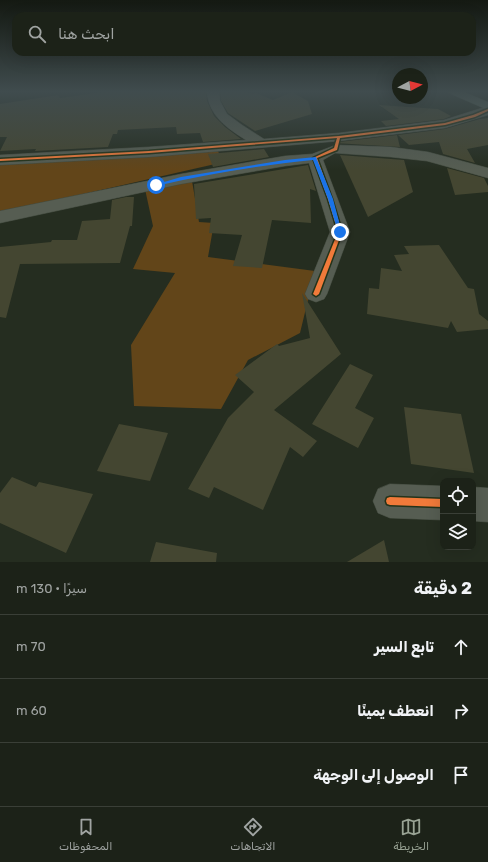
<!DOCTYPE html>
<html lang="ar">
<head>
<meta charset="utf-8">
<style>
	:root { --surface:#1c2218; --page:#252a21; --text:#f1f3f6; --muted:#a0a4a2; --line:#3a3f37; --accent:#99a394 }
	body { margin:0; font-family:Rubik,"Noto Sans Arabic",sans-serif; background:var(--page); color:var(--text); direction:rtl }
	.controls { position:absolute; right:12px; bottom:12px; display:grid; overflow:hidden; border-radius:8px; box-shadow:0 4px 16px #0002 }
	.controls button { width:36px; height:36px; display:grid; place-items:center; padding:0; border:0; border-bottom:1px solid var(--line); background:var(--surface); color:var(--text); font:20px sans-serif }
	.compass { position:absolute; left:392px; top:68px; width:36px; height:36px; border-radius:50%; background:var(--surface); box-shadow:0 4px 16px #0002; rotate:83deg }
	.stop { position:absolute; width:12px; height:12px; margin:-9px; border:3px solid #1a73e8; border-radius:50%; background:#fff }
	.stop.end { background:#1a73e8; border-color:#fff; box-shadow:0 1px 4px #0008 }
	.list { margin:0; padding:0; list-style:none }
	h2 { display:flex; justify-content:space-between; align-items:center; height:52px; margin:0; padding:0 16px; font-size:17px }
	h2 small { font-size:13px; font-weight:400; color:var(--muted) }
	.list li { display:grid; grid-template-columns:26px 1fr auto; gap:12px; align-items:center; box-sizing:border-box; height:64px; padding:0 16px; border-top:1px solid var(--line) }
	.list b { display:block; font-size:15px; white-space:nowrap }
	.list em { font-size:13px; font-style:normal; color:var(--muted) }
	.icon { flex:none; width:22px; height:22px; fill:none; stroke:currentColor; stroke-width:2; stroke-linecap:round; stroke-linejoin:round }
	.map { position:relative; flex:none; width:488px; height:562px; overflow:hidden; direction:ltr }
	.search { position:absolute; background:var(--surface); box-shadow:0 4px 16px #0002; left:12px; right:12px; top:12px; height:44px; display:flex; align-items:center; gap:10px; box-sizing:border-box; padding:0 14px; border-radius:12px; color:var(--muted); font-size:15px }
	.sheet { height:244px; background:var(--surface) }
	nav { display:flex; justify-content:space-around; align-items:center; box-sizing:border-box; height:56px; border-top:1px solid var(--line); background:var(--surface); font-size:11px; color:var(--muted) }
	nav a { display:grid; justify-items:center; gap:2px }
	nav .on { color:var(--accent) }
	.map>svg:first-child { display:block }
	.green { fill:#624519 }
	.building { fill:#444631 }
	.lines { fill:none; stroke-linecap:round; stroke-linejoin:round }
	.minor-casing { stroke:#424a3e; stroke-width:1 }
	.major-casing { stroke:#424a3e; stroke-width:1 }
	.minor { fill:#565d52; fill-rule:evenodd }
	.major { fill:#5d6c60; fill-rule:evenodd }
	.cycleway-casing { stroke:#24331a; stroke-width:3 }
	.cycleway { fill:#f17a3a; fill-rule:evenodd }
	.route { fill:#1a73e8 }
</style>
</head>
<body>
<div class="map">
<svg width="488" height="562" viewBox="0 0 488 562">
	<rect width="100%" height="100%" fill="#252d20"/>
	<g class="green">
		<path d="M216 148 224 162 0 213V163Z"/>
		<path d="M192 181 199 222 214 223 208 257 315 271 300 333 248 360 221 409 134 406 131 345 175 273 133 269 153 226 145 189Z"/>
	</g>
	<g class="building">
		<path d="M103 92H206L207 101 214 116 225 127 241 139 203 142 200 133 177 134 176 127 118 130 117 134H113L108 147 35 151 36 149 0 151 7 137H0V104L58 95 60 98Z"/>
		<path d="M220 92H247L252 94 256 93 273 100 292 92 308 101 312 114 255 131 228 113 221 101Z"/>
		<path d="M379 105 438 109 451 116 444 119 386 126 381 121 399 119Z"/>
		<path d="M488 118V145L467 149 475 163 443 154 439 142 409 145 398 135 445 129 480 119Z"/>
		<path d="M397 135 400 147 335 143 339 142Z"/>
		<path d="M264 149 269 157 213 167 208 154Z"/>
		<path d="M340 155 404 160 413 192 368 217Z"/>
		<path d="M308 165 316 191 310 189 311 223 272 220 262 268 233 266 242 235 209 233 211 218 196 219 194 184Z"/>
		<path d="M447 168 484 178 488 186V192L455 195Z"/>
		<path d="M126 197H134L132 226H130L120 263 20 264 6 318 0 317V247L51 242 52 240H77L82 221 110 219 112 200Z"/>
		<path d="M439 245 468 288 474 289 479 314 488 321V329L457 332 451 321 448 328 367 314 369 288 379 289 381 268 402 271 394 255 409 254 404 246Z"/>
		<path d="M302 293 341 354 274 410 317 441 303 457 290 447 263 510 214 487 209 498 188 489 228 418 254 392 235 375 277 344 279 346 310 338Z"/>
		<path d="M350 364 373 375 355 408 374 418 358 448 312 424Z"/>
		<path d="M404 407 461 414 474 473 411 464Z"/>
		<path d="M119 424 168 433 150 481 97 471Z"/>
		<path d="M12 477 36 487 39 482 93 494 66 553 0 523V493Z"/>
		<path d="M384 540 389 562H347Z"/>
		<path d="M156 542 217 553 216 562H150Z"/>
	</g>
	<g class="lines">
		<defs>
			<g id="minor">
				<path d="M207 92H219L220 101 227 114 242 125 264 139 339 133 444 120 488 106V115L445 128 339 141 149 157 0 165V155L149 147 246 140C227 128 209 116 207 92Z"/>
				<path d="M336 145 391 147 428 152 488 168V178L427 161 391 157 335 153 323 160 350 232 327 294 324 299 316 302 308 299 305 294 330 232 309 163 285 166 181 184 0 223V211L181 174 285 156 312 154Z"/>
				<path d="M390 484 443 486V520L390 518 378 513 373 501 378 489Z"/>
				<path d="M473 487 488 488V522L473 521Z"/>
			</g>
			<path id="major" d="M449 92H464L488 102V110L451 94Z"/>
		</defs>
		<use href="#minor" class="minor-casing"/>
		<use href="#major" class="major-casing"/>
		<use href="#minor" class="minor"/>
		<use href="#major" class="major"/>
		<defs>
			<g id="cycleway">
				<path d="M488 109V111L475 117 445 125 340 138 337 150 317 158 332 199 342 232 319 294 316 296 313 294 338 232 328 199 313 158 334 148 337 138 149 153 0 161V159L149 151 339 136 445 123 473 115Z"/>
				<path d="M390 497 443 499V507L390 505 387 504 386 501 387 498Z"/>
			</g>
		</defs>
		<use href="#cycleway" class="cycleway-casing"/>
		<use href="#cycleway" class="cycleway"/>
	</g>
	<linearGradient id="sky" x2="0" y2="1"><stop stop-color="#141912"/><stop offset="0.54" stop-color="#404c4e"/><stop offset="1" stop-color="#404c4e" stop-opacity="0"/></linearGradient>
	<rect width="488" height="170" fill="url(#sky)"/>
	<path class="route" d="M316 157 333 199 342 233 338 232 328 199 313 160C261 165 207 174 156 186L154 185 181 177 285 160Z"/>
</svg>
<div class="controls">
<button><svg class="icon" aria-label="locate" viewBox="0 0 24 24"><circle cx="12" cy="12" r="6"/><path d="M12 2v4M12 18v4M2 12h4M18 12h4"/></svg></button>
<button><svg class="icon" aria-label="layers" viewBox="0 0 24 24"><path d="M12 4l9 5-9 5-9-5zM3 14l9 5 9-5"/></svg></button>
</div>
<svg class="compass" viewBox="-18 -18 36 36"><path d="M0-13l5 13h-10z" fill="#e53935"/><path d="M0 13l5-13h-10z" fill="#a0a4a2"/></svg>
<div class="stop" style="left:156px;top:185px"></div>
<div class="stop end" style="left:340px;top:232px"></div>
<div class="search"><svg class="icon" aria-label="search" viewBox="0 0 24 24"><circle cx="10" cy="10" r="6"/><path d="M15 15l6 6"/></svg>ابحث هنا</div>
</div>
<section class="sheet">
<h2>2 دقيقة<small>سيرًا · 130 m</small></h2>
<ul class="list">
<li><svg class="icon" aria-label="ahead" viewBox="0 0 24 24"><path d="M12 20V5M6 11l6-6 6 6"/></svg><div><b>تابع السير</b></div><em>70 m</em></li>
<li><svg class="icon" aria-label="right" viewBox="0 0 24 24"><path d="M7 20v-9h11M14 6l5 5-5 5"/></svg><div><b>انعطف يمينًا</b></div><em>60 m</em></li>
<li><svg class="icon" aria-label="arrive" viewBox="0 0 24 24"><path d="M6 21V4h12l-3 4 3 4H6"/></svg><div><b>الوصول إلى الوجهة</b></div></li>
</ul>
</section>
<nav>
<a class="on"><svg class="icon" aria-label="map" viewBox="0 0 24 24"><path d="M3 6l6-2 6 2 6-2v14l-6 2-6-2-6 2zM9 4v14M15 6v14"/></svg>الخريطة</a>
<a><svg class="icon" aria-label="directions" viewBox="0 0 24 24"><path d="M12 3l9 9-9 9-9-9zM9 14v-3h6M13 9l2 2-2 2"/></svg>الاتجاهات</a>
<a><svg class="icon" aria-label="saved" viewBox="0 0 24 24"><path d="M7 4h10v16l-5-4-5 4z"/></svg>المحفوظات</a>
</nav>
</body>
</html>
